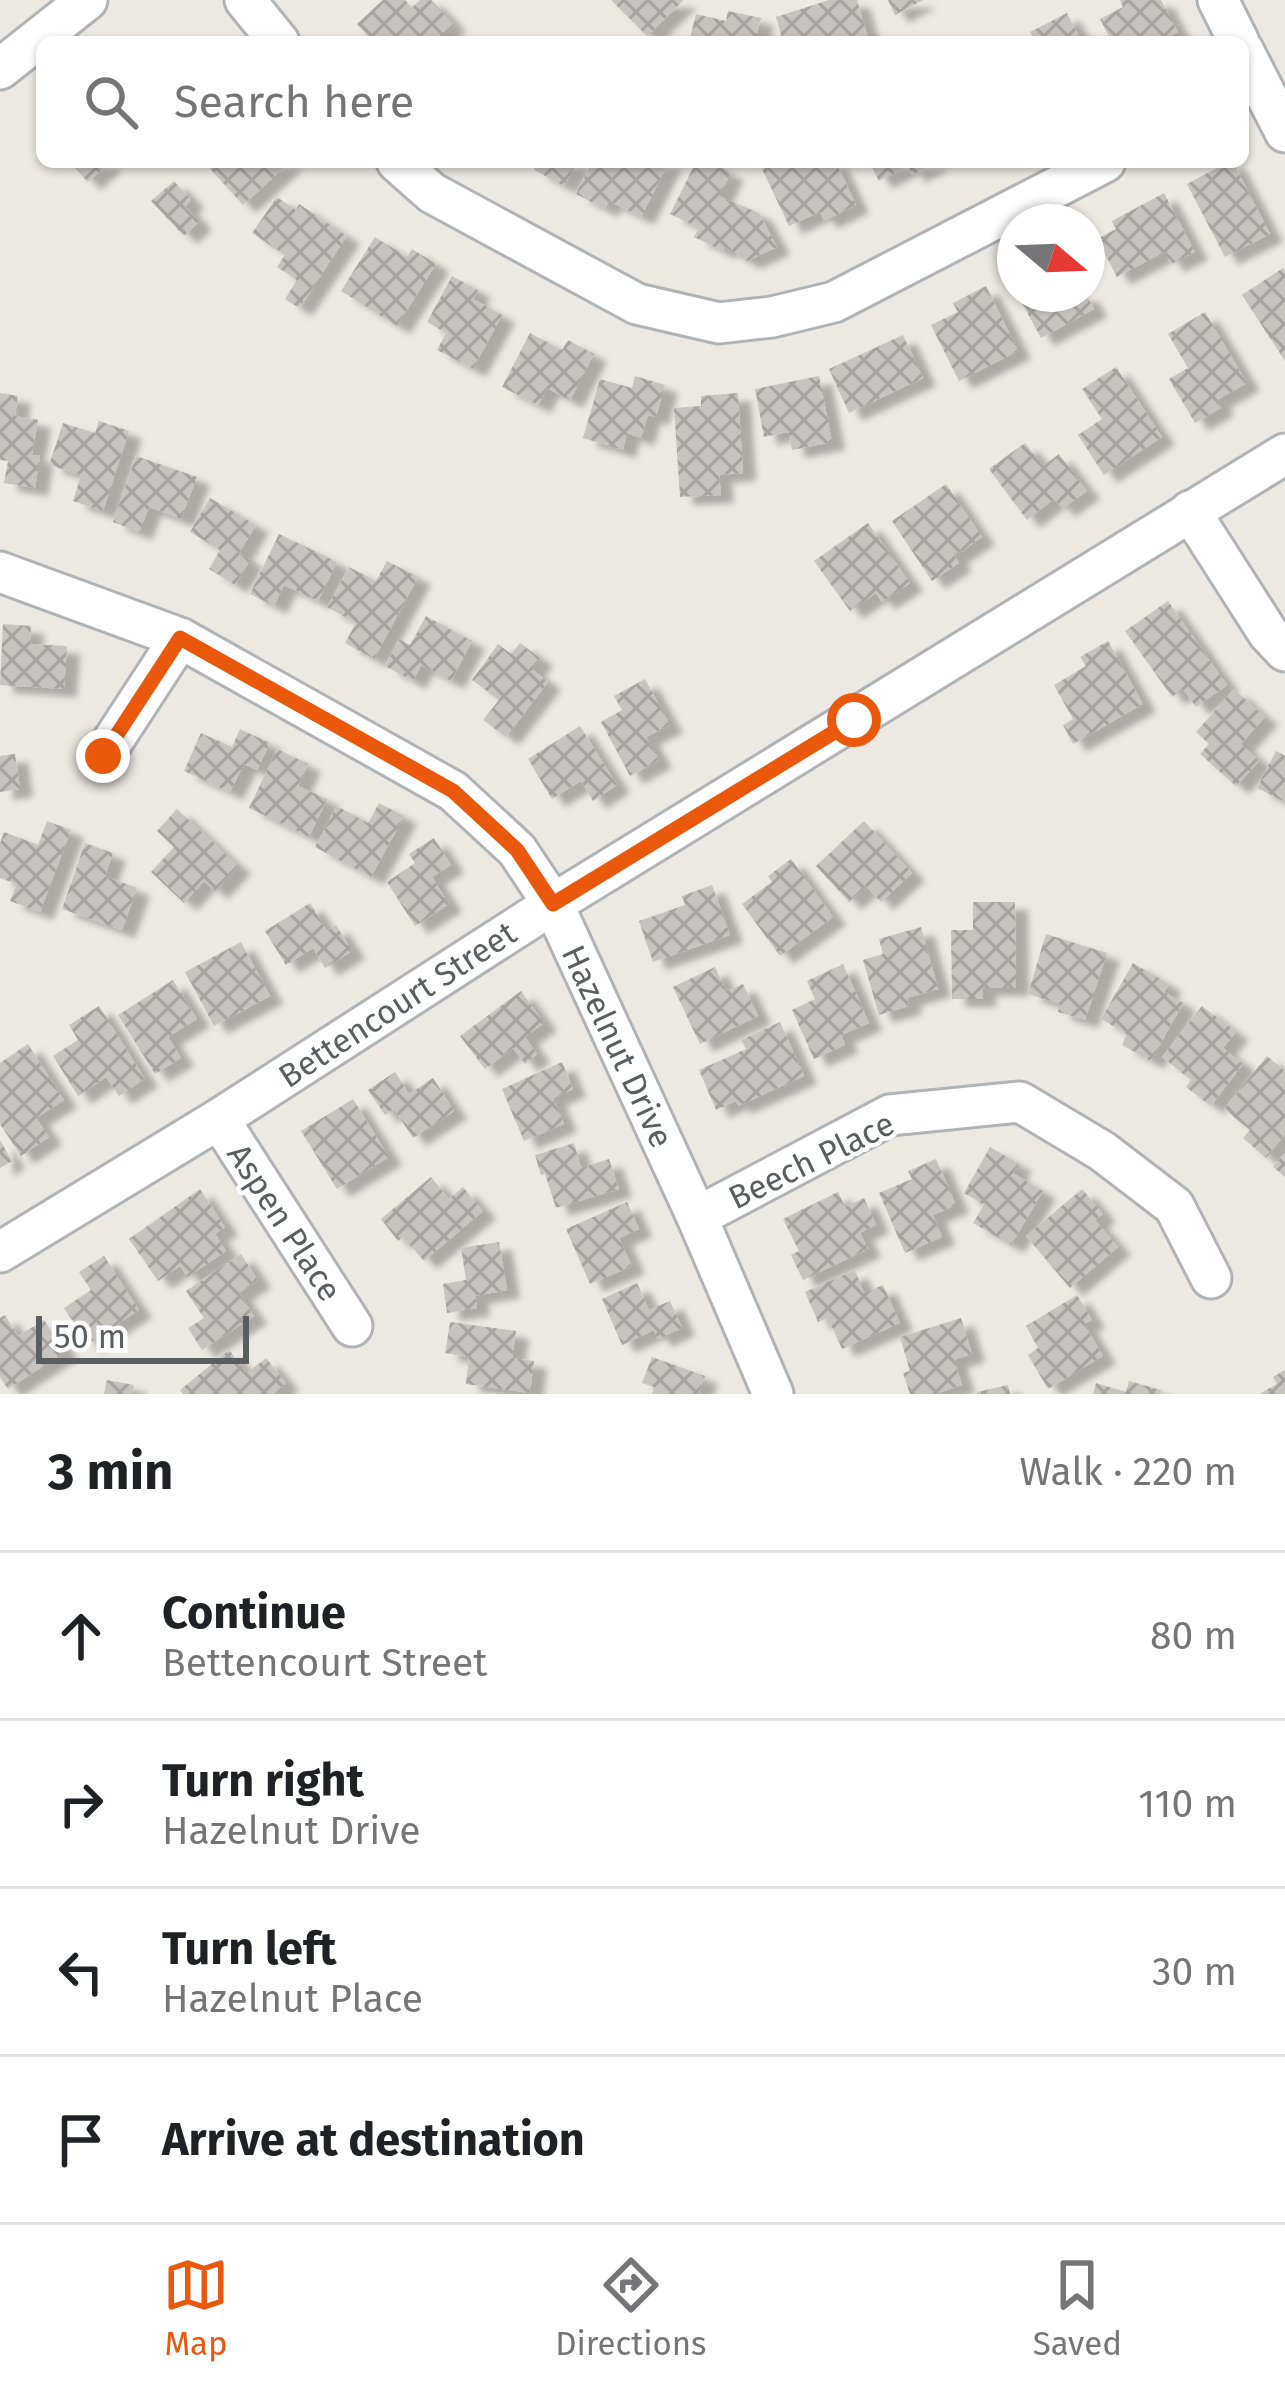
<!DOCTYPE html>
<html lang="en">
<head>
<meta charset="utf-8">
<style>
	:root { --surface:#fff; --page:#f2f2f2; --text:#202124; --muted:#757577; --line:#e0e0e0; --accent:#ea580c }
	body { margin:0; font-family:"Fira Sans",sans-serif; background:var(--page); color:var(--text) }
	.compass { position:absolute; left:997px; top:204px; width:108px; height:108px; border-radius:50%; background:var(--surface); box-shadow:0 3px 9px #0004; rotate:109deg }
	.scale { position:absolute; left:36px; bottom:30px; width:213px; box-sizing:border-box; padding-left:12px; border:6px solid #5a5e61; border-top:0; font-size:33px; line-height:42px; white-space:nowrap; color:#5a5e61; -webkit-text-stroke:9px #fff; paint-order:stroke }
	.stop { position:absolute; width:36px; height:36px; margin:-27px; border:9px solid #ea580c; border-radius:50%; background:#fff }
	.stop.end { background:#ea580c; border-color:#fff; box-shadow:0 3px 12px #0008 }
	.list { margin:0; padding:0; list-style:none }
	h2 { display:flex; justify-content:space-between; align-items:center; height:156px; margin:0; padding:0 48px; font-size:51px }
	h2 small { font-size:39px; font-weight:400; color:var(--muted) }
	.list li { display:grid; grid-template-columns:78px 1fr auto; gap:36px; align-items:center; box-sizing:border-box; height:168px; padding:0 48px; border-top:3px solid var(--line) }
	.list b { display:block; font-size:45px; white-space:nowrap }
	.list p { margin:0; font-size:39px; white-space:nowrap; color:var(--muted) }
	.list em { font-size:39px; font-style:normal; color:var(--muted) }
	.icon { flex:none; width:66px; height:66px; fill:none; stroke:currentColor; stroke-width:2; stroke-linecap:round; stroke-linejoin:round }
	.map { position:relative; flex:none; width:1285px; height:1394px; overflow:hidden }
	.search { position:absolute; background:var(--surface); box-shadow:0 3px 9px #0004; left:36px; right:36px; top:36px; height:132px; display:flex; align-items:center; gap:30px; box-sizing:border-box; padding:0 42px; border-radius:18px; color:var(--muted); font-size:45px }
	.sheet { height:828px; background:var(--surface) }
	nav { display:flex; justify-content:space-around; align-items:center; box-sizing:border-box; height:168px; border-top:3px solid var(--line); background:var(--surface); font-size:33px; color:var(--muted) }
	nav a { display:grid; justify-items:center; gap:6px }
	nav .on { color:var(--accent) }
	.map>svg:first-child { display:block }
	.building { fill:url(#building-cross-hatch); filter:url(#shadow) }
	.lines { fill:none; stroke-linecap:round; stroke-linejoin:round }
	.minor-casing { stroke:#b0b3b6; stroke-width:45 }
	.minor { stroke:#fff; stroke-width:39 }
	.route { stroke:#ea580c; stroke-width:15 }
	.labels { text-anchor:middle; stroke-width:9; stroke-linejoin:round; paint-order:stroke }
	.street-label { font-size:33px; fill:#5a5e61; stroke:#fff }
</style>
</head>
<body>
<div class="map">
<svg width="1285" height="1394" viewBox="0 0 1285 1394">
	<defs>
		<pattern id="building-cross-hatch" width="8" height="8" patternUnits="userSpaceOnUse" patternTransform="scale(3)"><rect width="8" height="8" fill="#c7c3bf"/><path d="M0 0l8 8M0 8l8-8" fill="none" stroke="#a5a29f"/></pattern>
		<filter id="shadow"><feDropShadow dx="13" dy="8" stdDeviation="3" flood-color="#0004"/></filter>
	</defs>
	<rect width="100%" height="100%" fill="#ece8e2"/>
	<g class="building">
		<path d="M383 0H405L412 8 420 0H431L453 23 432 42H373L357 24Z"/>
		<path d="M611 0H684L647 36Z"/>
		<path d="M829 0H857L868 38 855 42H783L776 17Z"/>
		<path d="M888 0H923L895 15Z"/>
		<path d="M1120 0H1161L1178 32 1160 42H1112L1100 19 1123 7Z"/>
		<path d="M728 11 761 18 755 42H689L696 14 726 21Z"/>
		<path d="M1067 13 1082 42H1035L1030 32Z"/>
		<path d="M69 162H110L88 182Z"/>
		<path d="M204 162H290L243 205Z"/>
		<path d="M538 162H577L564 186 534 170Z"/>
		<path d="M592 162H669L641 217 609 201 605 209 576 194Z"/>
		<path d="M696 162H710L731 173 719 196 759 213 777 247 747 261 725 247 723 251 694 237 699 228 670 214Z"/>
		<path d="M776 162H836L856 205 824 221 820 212 789 226 762 169Z"/>
		<path d="M869 162H937L912 175 908 166 879 181Z"/>
		<path d="M1228 162H1233L1270 234 1225 257 1187 184Z"/>
		<path d="M174 181 191 200 185 207 199 222 184 236 151 201Z"/>
		<path d="M1164 193 1195 252 1171 264 1164 252 1117 277 1097 239 1116 229 1112 221Z"/>
		<path d="M277 197 296 210 299 204 347 236 299 308 285 299 297 280 277 267 285 255 252 233Z"/>
		<path d="M375 237 407 257 412 249 436 264 397 326 341 291Z"/>
		<path d="M1283 268 1285 272V361L1242 295Z"/>
		<path d="M452 276 478 290 473 299 502 315 473 369 437 350 446 333 427 322Z"/>
		<path d="M986 286 1018 351 959 381 931 325 958 312 953 303Z"/>
		<path d="M1017 294H1086L1094 309 1041 338Z"/>
		<path d="M1205 312 1247 383 1217 400 1221 408 1195 423 1169 379 1188 368 1168 334Z"/>
		<path d="M530 333 562 350 568 340 594 354 570 400 547 388 538 405 502 387Z"/>
		<path d="M903 335 923 378 849 413 829 369Z"/>
		<path d="M1116 367 1162 437 1104 475 1078 435 1102 419 1082 389Z"/>
		<path d="M635 376 665 385 656 417 648 415 641 438 627 433 623 450 583 438 600 379 632 388Z"/>
		<path d="M819 376 832 442 792 450 788 432 764 437 755 389Z"/>
		<path d="M0 393 18 396 15 416 38 420 32 455 40 456 35 488 4 483 8 461 0 460Z"/>
		<path d="M738 393 743 473 719 475 721 495 680 497 674 408 701 406V396Z"/>
		<path d="M99 421 129 431 103 511 73 501 81 475 49 465 63 423 95 433Z"/>
		<path d="M1025 443 1043 466 1059 454 1087 491 1062 509 1054 499 1027 520 989 469Z"/>
		<path d="M136 456 197 477 181 519 149 507 139 532 113 522Z"/>
		<path d="M946 484 982 537 954 556 959 563 932 581 892 521Z"/>
		<path d="M210 498 256 525 239 553 250 560 235 585 209 569 220 550 190 532Z"/>
		<path d="M868 523 910 583 882 602 876 593 850 611 814 561Z"/>
		<path d="M279 534 337 562 318 601 284 585 274 606 250 594Z"/>
		<path d="M387 561 418 577 374 659 345 643 356 623 327 607 349 567 376 581Z"/>
		<path d="M1168 601 1227 685 1196 707 1183 689 1172 697 1125 631Z"/>
		<path d="M426 616 472 641 451 681 421 665 413 681 385 666 399 639 410 645Z"/>
		<path d="M3 624 31 626 30 644 67 646 64 689 0 685Z"/>
		<path d="M1108 641 1143 704 1073 744 1063 725 1073 719 1054 685 1086 666 1080 657Z"/>
		<path d="M520 643 540 658 532 669 548 682 506 737 483 720 499 700 472 680 498 644 511 654Z"/>
		<path d="M645 679 670 725 646 737 659 760 630 776 601 722 622 710 614 696Z"/>
		<path d="M1234 689 1265 717 1241 744 1259 761 1236 786 1200 754 1209 744 1196 732Z"/>
		<path d="M580 726 617 785 593 801 581 781 552 799 528 759Z"/>
		<path d="M240 729 270 743 257 770 244 764 230 792 184 771 201 733 232 747Z"/>
		<path d="M277 749 308 764 298 786 327 799 309 837 249 808Z"/>
		<path d="M1276 751 1285 756V802L1257 788Z"/>
		<path d="M15 754 20 789 0 792V756Z"/>
		<path d="M379 803 404 816 371 877 315 847 337 806 368 823Z"/>
		<path d="M177 809 238 866 215 891 204 881 184 903 151 872 174 847 157 831Z"/>
		<path d="M47 821 71 830 40 912 10 901 17 884 0 878V843L4 832 38 845Z"/>
		<path d="M864 821 912 873 881 902 866 886 849 902 816 866Z"/>
		<path d="M434 838 451 865 432 877 449 904 415 926 387 882 415 863 409 854Z"/>
		<path d="M85 843 113 853 105 876 137 888 122 930 62 909Z"/>
		<path d="M791 859 833 917 780 956 742 904 772 882 768 876Z"/>
		<path d="M712 885 730 935 653 962 639 921 685 905 682 896Z"/>
		<path d="M973 902H1015L1016 988H983V999H952L951 930H973Z"/>
		<path d="M310 903 327 931 336 925 352 951 325 968 313 948 286 965 265 931Z"/>
		<path d="M921 927 938 989 907 998 909 1006 879 1015 863 960 883 954 879 939Z"/>
		<path d="M1046 934 1107 953 1085 1020 1058 1012 1060 1004 1028 994Z"/>
		<path d="M241 942 270 996 214 1026 185 972Z"/>
		<path d="M1133 963 1169 984 1164 992 1183 1003 1151 1061 1122 1045 1127 1034 1101 1019Z"/>
		<path d="M843 964 869 1023 841 1035 845 1045 814 1059 792 1010 815 999 807 981Z"/>
		<path d="M715 967 726 991 743 984 758 1016 700 1044 673 987Z"/>
		<path d="M173 980 197 1019 168 1037 181 1058 155 1074 118 1015Z"/>
		<path d="M521 991 544 1023 525 1037 537 1054 525 1064 513 1048 485 1069 460 1036Z"/>
		<path d="M99 1006 145 1079 119 1096 106 1077 78 1096 53 1056 78 1040 69 1025Z"/>
		<path d="M1202 1006 1236 1032 1223 1048 1243 1064 1211 1106 1186 1087 1191 1080 1162 1057Z"/>
		<path d="M780 1022 804 1076 738 1106 736 1101 716 1110 699 1070 746 1049 741 1040Z"/>
		<path d="M28 1044 64 1100 36 1118 49 1137 21 1156 0 1124V1063Z"/>
		<path d="M1267 1056 1285 1071V1134L1266 1158 1243 1138 1250 1130 1224 1109Z"/>
		<path d="M562 1062 573 1089 553 1098 564 1124 524 1141 502 1089Z"/>
		<path d="M395 1072 409 1094 433 1078 454 1111 413 1138 394 1109 385 1115 368 1090Z"/>
		<path d="M353 1099 389 1157 337 1189 301 1131Z"/>
		<path d="M0 1140 12 1161 0 1168Z"/>
		<path d="M574 1143 581 1168 609 1159 619 1189 556 1208 545 1174 541 1175 535 1155Z"/>
		<path d="M990 1147 1019 1164 1013 1173 1043 1191 1011 1245 973 1223 984 1205 964 1193Z"/>
		<path d="M1285 1153V1177L1273 1167Z"/>
		<path d="M936 1159 956 1205 933 1215 942 1237 905 1253 879 1193 912 1179 908 1171Z"/>
		<path d="M431 1177 449 1199 463 1187 483 1211 424 1261 403 1237 398 1241 381 1219Z"/>
		<path d="M200 1189 225 1227 215 1234 226 1251 187 1277 180 1266 158 1281 129 1239Z"/>
		<path d="M1082 1189 1103 1214 1095 1220 1118 1247 1070 1288 1026 1236Z"/>
		<path d="M838 1192 845 1207 864 1198 876 1225 860 1233 868 1249 803 1280 791 1255 799 1251 783 1219Z"/>
		<path d="M627 1202 639 1229 619 1238 632 1266 590 1284 566 1229Z"/>
		<path d="M499 1242 507 1290 475 1296 477 1308 447 1313 443 1284 466 1280 461 1248Z"/>
		<path d="M241 1254 258 1280 239 1293 254 1316 202 1350 188 1328 204 1318 186 1291Z"/>
		<path d="M104 1256 139 1310 88 1344 64 1308 91 1290 79 1272Z"/>
		<path d="M855 1270 864 1293 883 1285 900 1323 842 1349 828 1318 818 1322 805 1292Z"/>
		<path d="M637 1283 649 1310 670 1301 682 1328 658 1339 654 1330 622 1345 602 1299Z"/>
		<path d="M1077 1295 1092 1320 1084 1324 1103 1356 1048 1389 1028 1355 1038 1348 1026 1326Z"/>
		<path d="M5 1315 18 1336 44 1320 65 1352 8 1389 0 1377V1318Z"/>
		<path d="M961 1318 972 1354 954 1360 962 1385 935 1394H910L903 1373 910 1371 900 1337Z"/>
		<path d="M450 1322 516 1331 512 1358 534 1361 530 1393 466 1384 469 1357 445 1353Z"/>
		<path d="M229 1350 247 1373 266 1358 286 1383 273 1394H183L180 1390Z"/>
		<path d="M652 1357 705 1376 699 1394H652L654 1387 642 1383Z"/>
		<path d="M1285 1370V1394H1259L1277 1384 1273 1377Z"/>
		<path d="M107 1380 134 1385 132 1394H104Z"/>
		<path d="M1129 1381 1161 1390 1160 1394H1093L1096 1383 1126 1392Z"/>
		<path d="M1008 1385 1010 1394H977V1392Z"/>
	</g>
	<g class="lines">
		<defs>
			<g id="minor">
				<path d="M245 0 279 42"/>
				<path d="M1218 0 1239 42"/>
				<path d="M1243 50 1285 132"/>
				<path d="M0 69 87 0"/>
				<path d="M397 162 432 193 637 304 719 323 772 317 834 302 1105 162"/>
				<path d="M1190 511 1268 633 1285 651"/>
				<path d="M0 572 180 638 453 791 517 850 553 904 697 1217 773 1394"/>
				<path d="M103 756 180 638"/>
				<path d="M219 1119 352 1326"/>
				<path d="M697 1217 890 1115 1020 1102 1102 1151 1174 1206 1211 1278"/>
				<path d="M0 1252 219 1119 553 904 1285 454"/>
			</g>
		</defs>
		<use href="#minor" class="minor-casing"/>
		<use href="#minor" class="minor"/>
	</g>
	<g class="lines">
		<path class="route" d="M103 756 180 638 453 791 517 850 553 904 854 720"/>
	</g>
	<g class="labels">
		<g class="street-label">
			<text transform="translate(397 1004) rotate(-33)" y="12">Bettencourt Street</text>
			<text transform="translate(618 1046) rotate(65)" y="12">Hazelnut Drive</text>
			<text transform="translate(811 1160) rotate(-26)" y="12">Beech Place</text>
			<text transform="translate(285 1222) rotate(57)" y="12">Aspen Place</text>
		</g>
	</g>
</svg>
<svg class="compass" viewBox="-18 -18 36 36"><path d="M0-13l5 13h-10z" fill="#e53935"/><path d="M0 13l5-13h-10z" fill="#757577"/></svg>
<div class="scale">50 m</div>
<div class="stop" style="left:854px;top:720px"></div>
<div class="stop end" style="left:103px;top:756px"></div>
<div class="search"><svg class="icon" aria-label="search" viewBox="0 0 24 24"><circle cx="10" cy="10" r="6"/><path d="M15 15l6 6"/></svg>Search here</div>
</div>
<section class="sheet">
<h2>3 min<small>Walk · 220 m</small></h2>
<ul class="list">
<li><svg class="icon" aria-label="ahead" viewBox="0 0 24 24"><path d="M12 20V5M6 11l6-6 6 6"/></svg><div><b>Continue</b><p>Bettencourt Street</p></div><em>80 m</em></li>
<li><svg class="icon" aria-label="right" viewBox="0 0 24 24"><path d="M7 20v-9h11M14 6l5 5-5 5"/></svg><div><b>Turn right</b><p>Hazelnut Drive</p></div><em>110 m</em></li>
<li><svg class="icon" aria-label="left" viewBox="0 0 24 24"><path d="M17 20v-9H6M10 6l-5 5 5 5"/></svg><div><b>Turn left</b><p>Hazelnut Place</p></div><em>30 m</em></li>
<li><svg class="icon" aria-label="arrive" viewBox="0 0 24 24"><path d="M6 21V4h12l-3 4 3 4H6"/></svg><div><b>Arrive at destination</b></div></li>
</ul>
</section>
<nav>
<a class="on"><svg class="icon" aria-label="map" viewBox="0 0 24 24"><path d="M3 6l6-2 6 2 6-2v14l-6 2-6-2-6 2zM9 4v14M15 6v14"/></svg>Map</a>
<a><svg class="icon" aria-label="directions" viewBox="0 0 24 24"><path d="M12 3l9 9-9 9-9-9zM9 14v-3h6M13 9l2 2-2 2"/></svg>Directions</a>
<a><svg class="icon" aria-label="saved" viewBox="0 0 24 24"><path d="M7 4h10v16l-5-4-5 4z"/></svg>Saved</a>
</nav>
</body>
</html>
